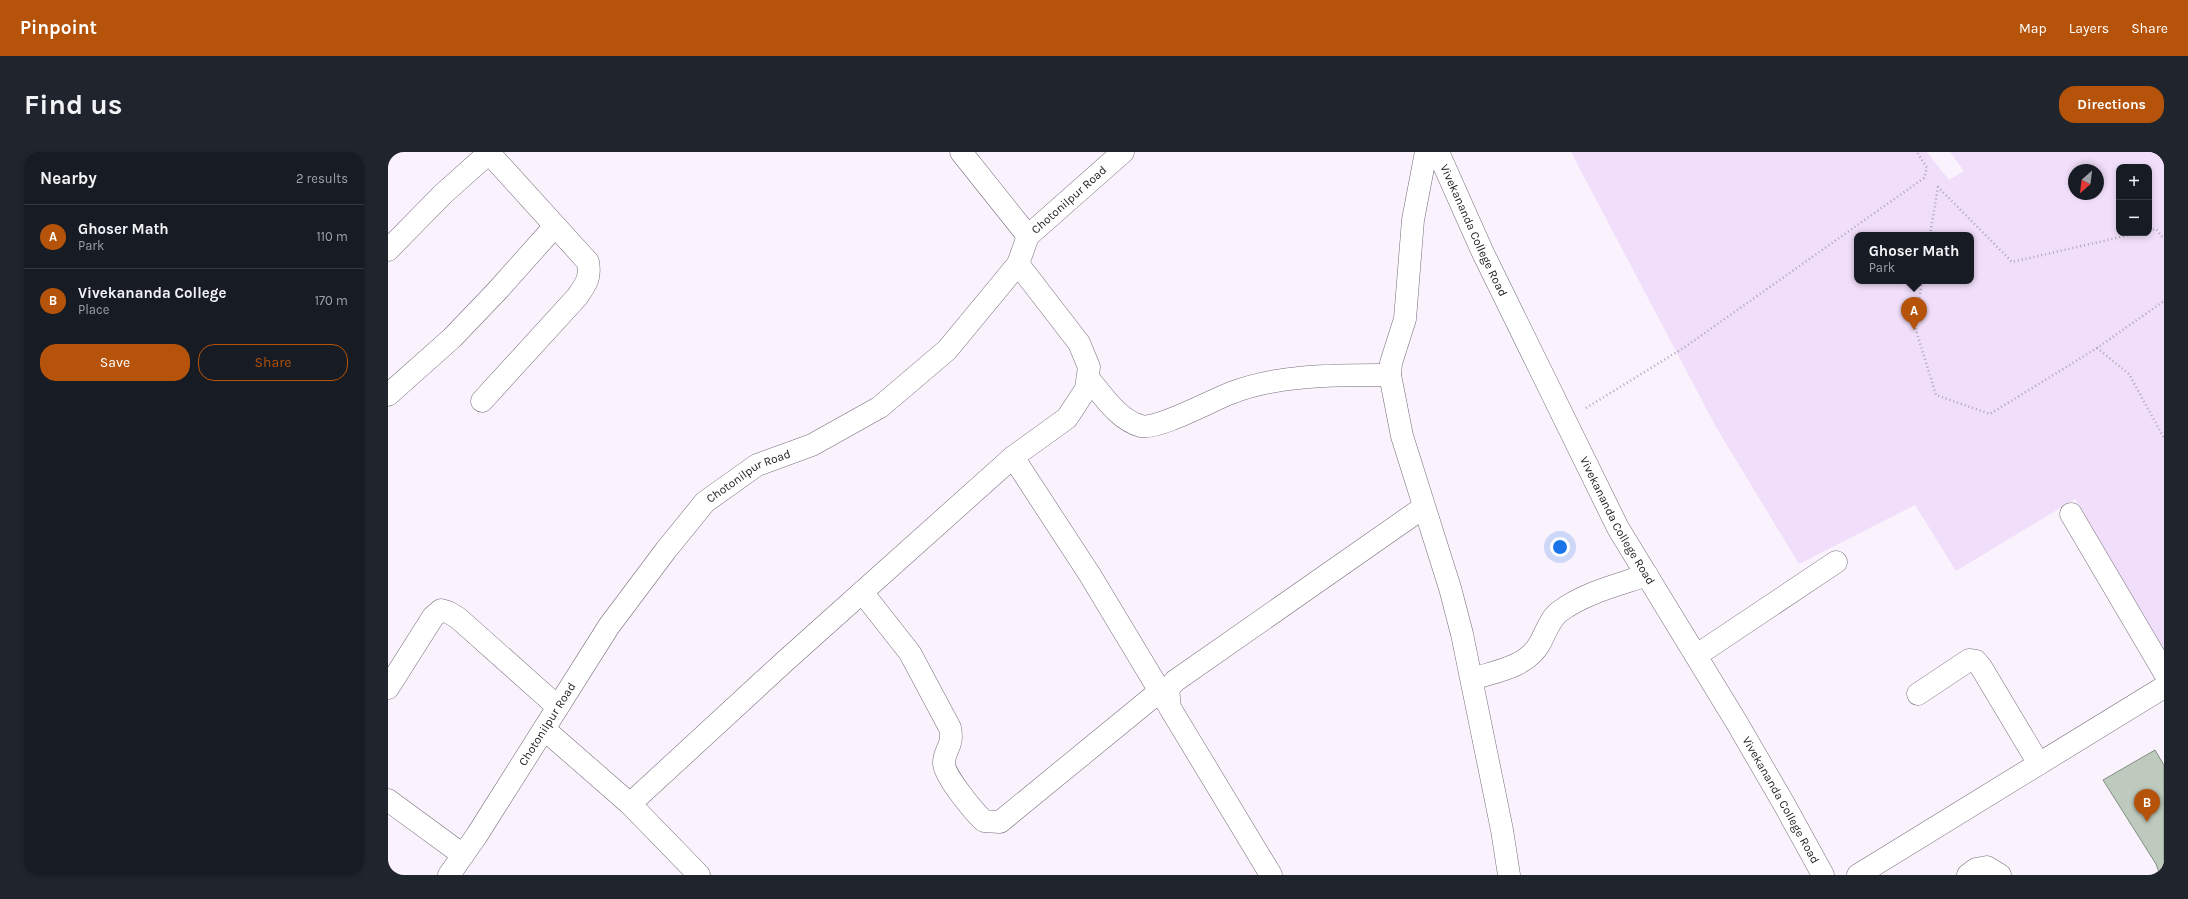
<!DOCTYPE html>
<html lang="en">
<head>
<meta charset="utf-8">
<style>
	:root { --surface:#171b24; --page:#20242c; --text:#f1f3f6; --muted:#9ea1a6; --line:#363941; --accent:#b45309 }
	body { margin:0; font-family:Karla,sans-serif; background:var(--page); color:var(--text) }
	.controls { position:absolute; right:12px; top:12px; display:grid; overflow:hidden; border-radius:8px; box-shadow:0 2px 6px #0003 }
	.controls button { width:36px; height:36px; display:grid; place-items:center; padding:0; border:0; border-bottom:1px solid var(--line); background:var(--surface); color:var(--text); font:20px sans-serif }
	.compass { position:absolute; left:1680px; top:12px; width:36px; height:36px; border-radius:50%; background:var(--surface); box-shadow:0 2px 6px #0003; rotate:208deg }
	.you { position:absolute; left:1172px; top:395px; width:14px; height:14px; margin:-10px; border:3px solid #fff; border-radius:50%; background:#1a73e8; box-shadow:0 0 0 6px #1a73e833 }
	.badge { display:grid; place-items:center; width:26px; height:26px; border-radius:50%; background:var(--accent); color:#fff; font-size:13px; font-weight:700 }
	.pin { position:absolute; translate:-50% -33px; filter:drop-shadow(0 1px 2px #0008) }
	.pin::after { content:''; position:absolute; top:21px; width:14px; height:12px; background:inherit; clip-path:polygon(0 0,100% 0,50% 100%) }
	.popup { position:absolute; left:1466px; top:80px; width:120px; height:52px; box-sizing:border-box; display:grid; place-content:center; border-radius:8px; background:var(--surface); filter:drop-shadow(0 1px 3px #0005); font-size:13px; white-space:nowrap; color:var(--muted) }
	.popup b { font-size:15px; color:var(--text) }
	.popup::after { content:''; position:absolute; left:50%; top:100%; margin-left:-8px; border:8px solid transparent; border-top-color:var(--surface) }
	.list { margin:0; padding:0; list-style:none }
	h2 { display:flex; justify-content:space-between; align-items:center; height:52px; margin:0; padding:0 16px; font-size:17px }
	h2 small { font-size:13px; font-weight:400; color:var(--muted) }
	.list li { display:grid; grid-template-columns:26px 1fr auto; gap:12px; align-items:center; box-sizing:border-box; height:64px; padding:0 16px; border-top:1px solid var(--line) }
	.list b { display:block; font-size:15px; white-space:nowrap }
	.list p { margin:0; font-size:13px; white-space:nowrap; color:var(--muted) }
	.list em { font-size:13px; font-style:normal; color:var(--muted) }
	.actions { display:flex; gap:8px; padding:12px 16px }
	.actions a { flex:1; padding:9px 0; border:1px solid var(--accent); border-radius:16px; text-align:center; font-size:14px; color:var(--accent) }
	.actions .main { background:var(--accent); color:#fff }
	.map { position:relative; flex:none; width:1776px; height:723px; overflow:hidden; border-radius:16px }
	header { display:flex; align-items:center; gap:24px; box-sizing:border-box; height:56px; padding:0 20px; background:var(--accent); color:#fff }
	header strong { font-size:19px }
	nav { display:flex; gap:22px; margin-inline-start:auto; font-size:14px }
	.intro { display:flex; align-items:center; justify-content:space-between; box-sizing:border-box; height:96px; padding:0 24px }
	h1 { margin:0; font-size:28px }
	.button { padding:10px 18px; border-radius:16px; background:var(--accent); color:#fff; font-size:14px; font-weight:700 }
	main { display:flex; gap:24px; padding:0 24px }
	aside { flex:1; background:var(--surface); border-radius:16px; box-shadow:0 2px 6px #0003 }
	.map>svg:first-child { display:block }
	.green { fill:#f1defa; fill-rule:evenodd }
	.building { fill:#becabe; stroke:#838e82 }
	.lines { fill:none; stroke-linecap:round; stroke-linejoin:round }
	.minor-casing { stroke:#756c78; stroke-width:23 }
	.path { stroke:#ada6af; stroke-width:2.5; stroke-dasharray:1 3; stroke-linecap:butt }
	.minor { stroke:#fff; stroke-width:22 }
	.labels { text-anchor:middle; stroke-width:3.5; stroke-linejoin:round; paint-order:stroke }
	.street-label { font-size:12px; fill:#262227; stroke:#fff }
</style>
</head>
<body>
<header>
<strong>Pinpoint</strong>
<nav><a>Map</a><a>Layers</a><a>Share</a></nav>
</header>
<div class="intro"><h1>Find us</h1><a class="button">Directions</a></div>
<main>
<aside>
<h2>Nearby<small>2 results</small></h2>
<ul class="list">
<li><span class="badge">A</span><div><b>Ghoser Math</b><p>Park</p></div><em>110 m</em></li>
<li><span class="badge">B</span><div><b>Vivekananda College</b><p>Place</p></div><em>170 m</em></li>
</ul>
<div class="actions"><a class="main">Save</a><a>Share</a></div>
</aside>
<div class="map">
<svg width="1776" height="723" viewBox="0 0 1776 723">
	<rect width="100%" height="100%" fill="#faf2fd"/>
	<path class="green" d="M1183 0H1539L1561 28 1576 19 1562 0H1776V497L1687 347 1568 419 1527 353 1411 412 1328 275ZM1731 15H1761V81H1731ZM1686 18H1710V42H1686ZM1469 83H1583V129H1469Z"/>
	<path class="building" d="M1767 598 1776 613V723H1772L1768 712 1715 628Z"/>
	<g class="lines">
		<defs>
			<g id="minor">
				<path d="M573 0 640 84"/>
				<path d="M1038 0 1025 68 1017 167 1003 211 1002 223 1014 284 1062 436 1074 482 1114 678 1121 723"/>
				<path id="s1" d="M1050 0 1095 101 1230 376 1349 571 1396 652 1435 723"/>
				<path d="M0 98 55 42 102 0"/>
				<path d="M700 226C714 242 730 268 753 274 770 278 824 248 843 241 891 222 951 223 1002 223"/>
				<path d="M0 243 64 186 109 139 167 74"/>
				<path d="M94 249 189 145C198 132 203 126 200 110L101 1"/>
				<path d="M625 305 702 423 779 551"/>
				<path d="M1683 362 1776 520"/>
				<path d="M474 440 522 501 562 576C566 595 556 597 556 611 556 624 587 661 596 669L612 670 772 539"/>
				<path d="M1309 503 1448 410"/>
				<path d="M1084 527C1109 519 1139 515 1152 491 1158 480 1162 467 1171 460 1196 441 1230 433 1259 423"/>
				<path d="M0 536 45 465 53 458 60 460 70 466 170 555"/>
				<path d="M1530 542 1581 508 1588 509 1593 515 1651 612"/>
				<path d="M156 577 242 652 311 723"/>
				<path d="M0 648 75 703"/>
				<path d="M242 652 395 511 625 305 679 266 698 237 701 215 691 191 630 112"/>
				<path id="s2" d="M61 723 89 683 221 474 278 398 317 350 369 313 424 293 492 255 559 198 630 112 640 84 735 0"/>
				<path d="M883 723 782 556 780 537 787 529 1036 355"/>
				<path d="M1470 723 1776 535"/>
				<path d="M1580 723 1588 717 1599 715 1612 723"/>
			</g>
		</defs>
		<use href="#minor" class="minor-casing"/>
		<g class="path">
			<path d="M1761 78 1768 77 1776 87"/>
			<path d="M1542 83 1550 35 1624 110 1750 81"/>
			<path d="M1534 129 1527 175 1548 243 1602 262 1709 196 1776 149"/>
			<path d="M1709 196 1741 222 1776 286"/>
			<path d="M1198 256 1297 195 1536 26 1539 16 1529 0"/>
		</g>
		<use href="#minor" class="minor"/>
	</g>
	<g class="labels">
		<g class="street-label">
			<text dy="4" stroke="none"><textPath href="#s2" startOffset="937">Chotonilpur Road</textPath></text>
			<text dy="4" stroke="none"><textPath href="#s1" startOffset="86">Vivekananda College Road</textPath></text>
			<text dy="4" stroke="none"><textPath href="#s2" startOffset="504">Chotonilpur Road</textPath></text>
			<text dy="4" stroke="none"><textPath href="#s1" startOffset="410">Vivekananda College Road</textPath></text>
			<text dy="4" stroke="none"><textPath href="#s2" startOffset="180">Chotonilpur Road</textPath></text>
			<text dy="4" stroke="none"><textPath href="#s1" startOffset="734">Vivekananda College Road</textPath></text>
		</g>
	</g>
</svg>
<div class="controls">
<button>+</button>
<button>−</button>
</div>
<svg class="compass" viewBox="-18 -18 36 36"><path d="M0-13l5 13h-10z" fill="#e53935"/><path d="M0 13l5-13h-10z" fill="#9ea1a6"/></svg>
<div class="you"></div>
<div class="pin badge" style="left:1526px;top:178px">A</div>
<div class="popup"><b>Ghoser Math</b>Park</div>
<div class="pin badge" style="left:1759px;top:670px">B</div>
</div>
</main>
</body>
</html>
